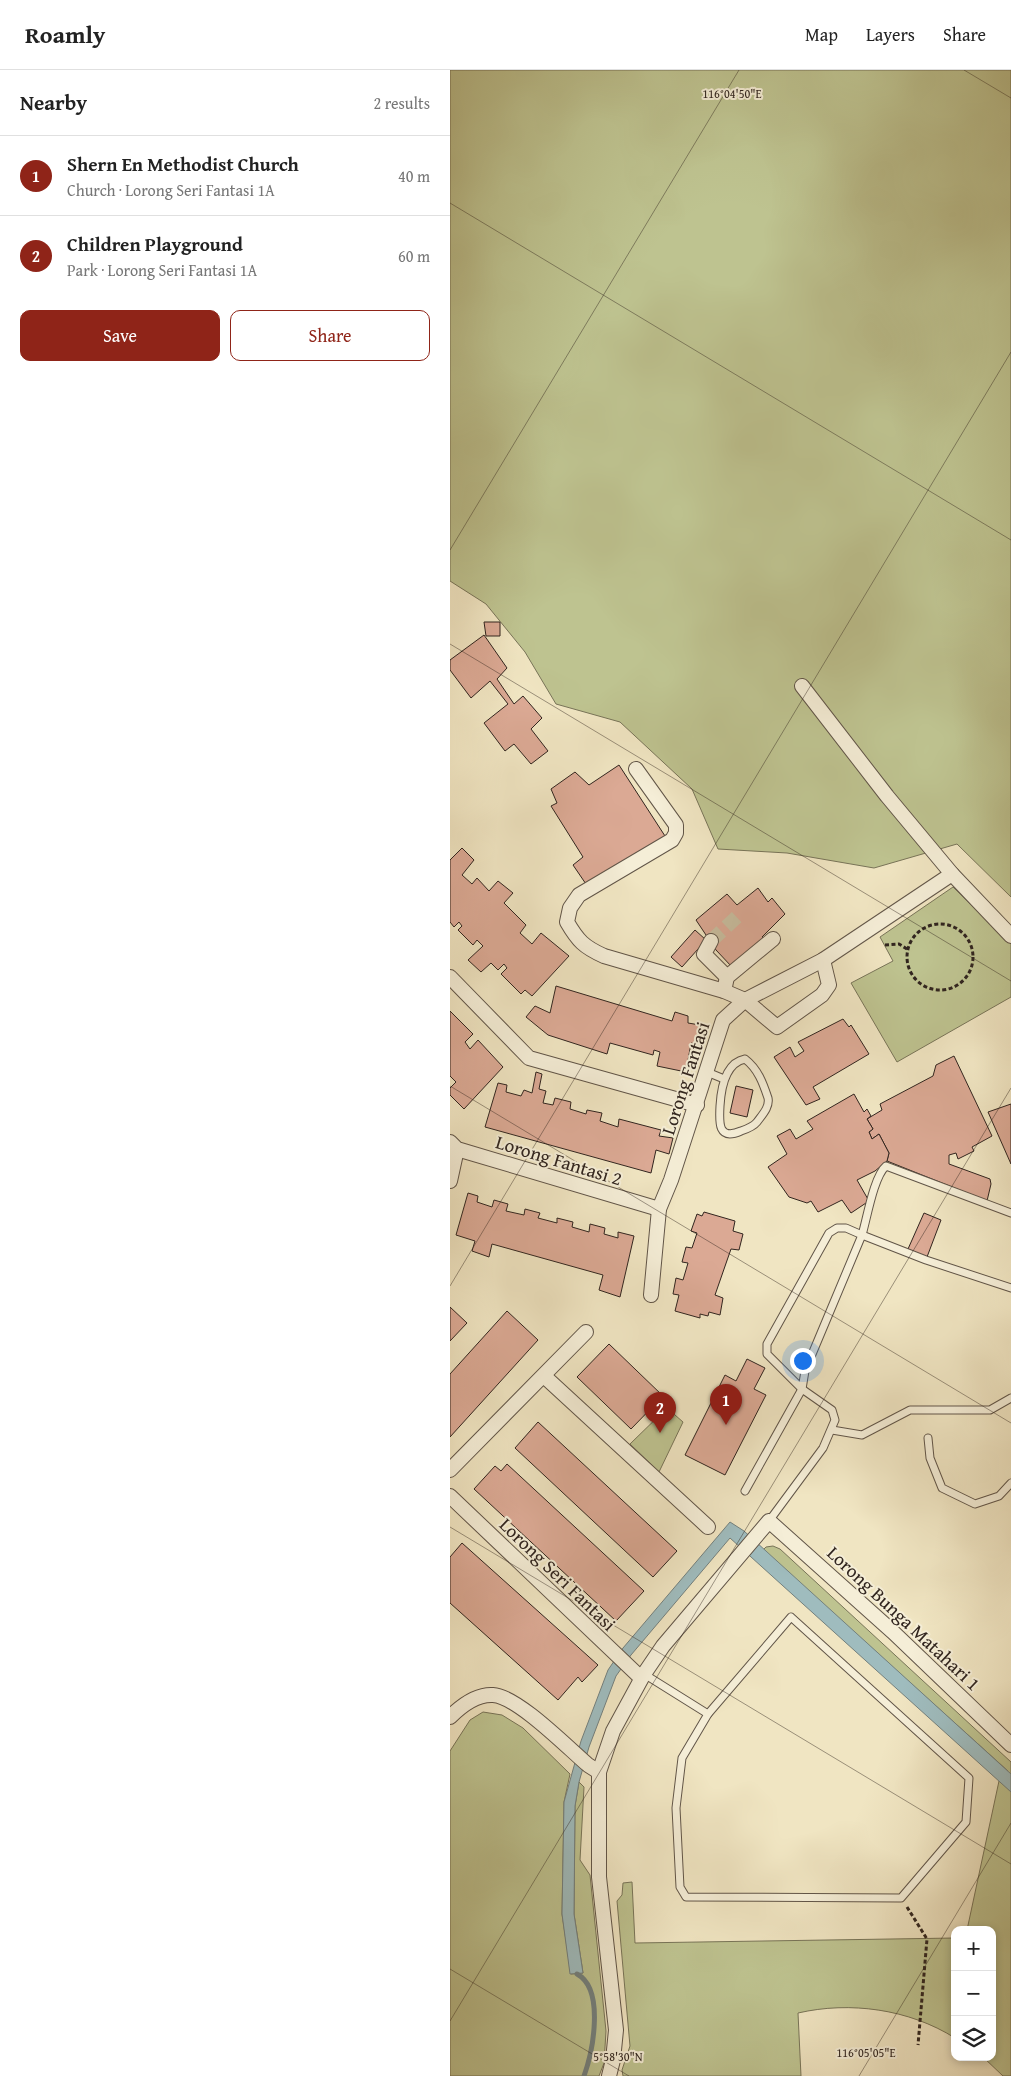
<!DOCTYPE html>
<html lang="en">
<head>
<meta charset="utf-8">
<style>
	:root { --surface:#fff; --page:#f2f2f2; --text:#222; --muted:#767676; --line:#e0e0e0; --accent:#8f2418 }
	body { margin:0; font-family:"Gentium Book Plus",serif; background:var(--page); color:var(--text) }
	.controls { position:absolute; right:15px; bottom:15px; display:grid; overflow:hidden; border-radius:10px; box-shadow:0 2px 8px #0003 }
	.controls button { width:45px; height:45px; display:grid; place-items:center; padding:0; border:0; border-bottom:1px solid var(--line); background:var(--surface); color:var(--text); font:25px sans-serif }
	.you { position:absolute; left:352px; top:1290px; width:18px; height:18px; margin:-12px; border:4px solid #fff; border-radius:50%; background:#1a73e8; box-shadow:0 0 0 8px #1a73e833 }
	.badge { display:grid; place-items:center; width:32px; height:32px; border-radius:50%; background:var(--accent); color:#fff; font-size:16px; font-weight:700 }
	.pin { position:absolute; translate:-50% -41px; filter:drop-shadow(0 1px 2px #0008) }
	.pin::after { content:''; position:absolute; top:26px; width:18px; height:15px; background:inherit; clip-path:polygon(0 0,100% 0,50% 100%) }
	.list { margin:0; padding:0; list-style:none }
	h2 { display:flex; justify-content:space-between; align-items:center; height:65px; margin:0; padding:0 20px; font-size:21px }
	h2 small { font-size:16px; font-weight:400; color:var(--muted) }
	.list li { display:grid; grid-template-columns:32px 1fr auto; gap:15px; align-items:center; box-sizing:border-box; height:80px; padding:0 20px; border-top:1px solid var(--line) }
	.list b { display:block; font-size:19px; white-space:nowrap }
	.list p { margin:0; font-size:16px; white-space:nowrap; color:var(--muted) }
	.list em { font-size:16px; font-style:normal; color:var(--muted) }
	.actions { display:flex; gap:10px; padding:15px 20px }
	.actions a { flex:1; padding:11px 0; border:1px solid var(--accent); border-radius:10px; text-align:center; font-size:18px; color:var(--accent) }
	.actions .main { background:var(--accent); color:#fff }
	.icon { flex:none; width:28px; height:28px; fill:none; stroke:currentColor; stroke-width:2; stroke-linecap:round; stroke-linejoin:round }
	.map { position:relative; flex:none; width:561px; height:2006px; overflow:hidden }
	header { display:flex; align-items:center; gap:30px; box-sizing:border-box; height:70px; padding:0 25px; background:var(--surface); border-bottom:1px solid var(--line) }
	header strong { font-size:24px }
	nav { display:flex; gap:28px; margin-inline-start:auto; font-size:18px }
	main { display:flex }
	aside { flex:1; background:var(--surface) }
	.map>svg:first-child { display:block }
	.green { fill:#bec390; stroke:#787458 }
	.water { fill:#9fbcbe; stroke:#73807e }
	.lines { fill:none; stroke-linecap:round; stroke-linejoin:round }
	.stream { stroke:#73807e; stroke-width:5 }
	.building { fill:#dba994; stroke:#31251f }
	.minor-tunnel { stroke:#cabfa1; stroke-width:14; stroke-dasharray:14 7; stroke-linecap:butt }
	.service-casing { stroke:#615548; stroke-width:9 }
	.minor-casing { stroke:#615548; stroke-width:16 }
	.path { stroke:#31251f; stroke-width:3; stroke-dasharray:4 2.5; stroke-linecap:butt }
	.service { stroke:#f5eed7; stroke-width:7 }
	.minor { stroke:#f5eed7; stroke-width:14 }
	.ticks { fill:none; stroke:#31251f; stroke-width:1; stroke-opacity:0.45 }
	.labels { text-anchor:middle; stroke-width:4; stroke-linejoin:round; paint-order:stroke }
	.street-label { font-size:19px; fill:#31251f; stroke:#f5eed7 }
	.ticks-label { font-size:12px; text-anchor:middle; fill:#31251f; stroke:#f5eed7; stroke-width:4; stroke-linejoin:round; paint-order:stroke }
</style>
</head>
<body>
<header>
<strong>Roamly</strong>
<nav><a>Map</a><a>Layers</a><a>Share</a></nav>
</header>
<main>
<aside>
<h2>Nearby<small>2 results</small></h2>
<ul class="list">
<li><span class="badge">1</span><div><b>Shern En Methodist Church</b><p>Church · Lorong Seri Fantasi 1A</p></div><em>40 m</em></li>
<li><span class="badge">2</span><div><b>Children Playground</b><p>Park · Lorong Seri Fantasi 1A</p></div><em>60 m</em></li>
</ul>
<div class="actions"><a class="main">Save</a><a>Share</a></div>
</aside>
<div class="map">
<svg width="561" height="2006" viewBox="0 0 561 2006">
	<rect width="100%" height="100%" fill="#f0e5c2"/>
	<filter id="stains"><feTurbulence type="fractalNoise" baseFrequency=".004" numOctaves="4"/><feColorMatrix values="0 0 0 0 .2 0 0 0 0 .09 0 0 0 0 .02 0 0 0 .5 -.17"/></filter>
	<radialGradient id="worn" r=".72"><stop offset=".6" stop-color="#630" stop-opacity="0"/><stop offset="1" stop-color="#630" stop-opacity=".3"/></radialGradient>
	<g class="green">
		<path d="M0 0H561V827L507 774 424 798 337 783 268 779 242 719 170 652 106 634 75 582 36 534 0 511Z"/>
		<path d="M503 817 561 874V927L447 992 401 913 443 891 430 867Z"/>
		<path d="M217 1338 233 1352 209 1402 180 1374Z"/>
		<path d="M323 1476 330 1479 561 1692V2006H553L533 1987H542V1860H517L549 1711 558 1701 313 1480 316 1477Z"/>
		<path d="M33 1642 52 1645 73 1658 120 1704 114 1732 112 1844 121 1904 133 1903 124 1844 125 1736 129 1712 134 1717 130 1790 140 1805 156 1961 154 1993 149 2006H0V1681L20 1650Z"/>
		<path d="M182 1812 185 1873 505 1868V1968C459 1939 400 1931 348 1943L351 2006H173L172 2000 180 1976 167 1831 172 1825 173 1813Z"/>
	</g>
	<path class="water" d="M280 1452 294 1461 561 1704V1722L280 1468 181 1585 166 1606 139 1677 129 1712 125 1736 124 1844 133 1903 120 1904 112 1844 114 1732 131 1671 158 1600 173 1578Z"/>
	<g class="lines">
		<path class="stream" d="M127 1904C155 1919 143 1981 134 2006"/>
	</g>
	<g class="building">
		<path d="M34 552H50V566H36Z"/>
		<path d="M34 565 57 598 47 609 64 634 73 626 92 648 81 659 98 681 81 694 64 674 55 681 34 653 58 634 40 611 21 628 0 600V590Z"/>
		<path d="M169 695 215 766 138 817 123 795 133 787 101 736 107 733 101 719 125 702 139 715Z"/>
		<path d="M12 778 24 790 12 805 22 814 27 808 39 821 48 811 63 823 54 833 76 855 70 863 82 874 91 863 119 886 82 926 75 920 71 924 51 904 57 898 54 894 48 900 41 893 31 902 18 890 33 876 27 870 23 875 8 860 12 856 9 852 4 857 0 852V790Z"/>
		<path d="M308 818 318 832 322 828 335 844 312 867 314 869 282 897 266 880 246 850 277 824 287 835Z"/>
		<path d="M245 860 256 870 232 897 221 887Z"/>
		<path d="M106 916 222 951 225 942 238 946V953L250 955 246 974 241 973 236 1002 207 996 210 982 204 980 203 985 160 973 157 984 98 965 76 947 85 936 100 943Z"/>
		<path d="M0 941 23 964 15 972 20 979 28 970 53 997 14 1039 0 1025V1018L6 1012 0 1006Z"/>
		<path d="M393 949 399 957 401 955 419 984 363 1017 370 1029 356 1035 324 987 340 977 345 987 354 981 348 972Z"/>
		<path d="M504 986 542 1066 522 1077 524 1081 508 1089 506 1083 499 1085V1094L540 1109 541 1114 537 1131 437 1091 439 1083 429 1064 422 1069 419 1062 423 1059 417 1049 432 1040 430 1034 483 1006 486 995Z"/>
		<path d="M86 1002 92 1004 89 1019 96 1021 93 1033 103 1035 105 1028 121 1032 120 1039 136 1044 137 1040 152 1043 150 1051 168 1057 169 1049 211 1060 209 1066 223 1068 219 1084 206 1080 201 1103 35 1057 48 1013 57 1015 56 1022 71 1026 74 1020 82 1023Z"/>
		<path d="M286 1016 303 1020 297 1047 280 1043Z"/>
		<path d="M404 1024 414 1042 417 1039 421 1046 417 1049 423 1059 419 1062 422 1069 429 1064 439 1083 437 1091 425 1101 407 1110 419 1131 401 1143 392 1130 368 1142 361 1131 357 1133 339 1127 318 1097 337 1084 327 1066 340 1059 346 1069 363 1059 357 1051Z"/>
		<path d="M561 1034V1094L538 1042Z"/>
		<path d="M18 1123 28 1126 27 1132 42 1137 44 1130 58 1134 56 1141 74 1145 75 1139 90 1143 88 1148 107 1153V1148L123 1152 122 1157 139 1162 140 1154 155 1158 154 1164 168 1168V1162L184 1166 170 1227 149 1220 153 1205 42 1174 39 1187 22 1181 25 1171 6 1165Z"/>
		<path d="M254 1142 285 1151 283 1161 293 1164 289 1180 281 1179 265 1225 273 1228 270 1245 259 1242 258 1246 250 1244V1248L225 1241 229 1225 223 1224 226 1208 233 1210 238 1193 232 1192 236 1177 242 1178 247 1163 241 1161 247 1144 252 1146Z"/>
		<path d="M474 1143 491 1150 477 1187 458 1179Z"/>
		<path d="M0 1237 17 1253 0 1271Z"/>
		<path d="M57 1241 88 1270 0 1367V1304Z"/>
		<path d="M159 1274 213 1326 181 1359 127 1307Z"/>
		<path d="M297 1289 315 1298 304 1319 316 1325 275 1405 235 1385 275 1305 286 1311Z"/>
		<path d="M88 1352 227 1481 203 1507 65 1378Z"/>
		<path d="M57 1394 194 1521 166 1551 24 1419 45 1396 51 1401Z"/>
		<path d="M12 1473 148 1595 132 1612 128 1607 108 1630 0 1533V1487Z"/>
	</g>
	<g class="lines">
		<path class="minor-tunnel" d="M261 871 288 846"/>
		<defs>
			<g id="service">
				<path d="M295 989C308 999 313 1013 318 1028 320 1037 312 1045 307 1052 303 1057 297 1059 291 1061 268 1071 269 1053 270 1036 271 1019 275 993 295 989Z"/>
				<path d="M257 1002 274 1009"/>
				<path d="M561 1143 436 1096C424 1106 417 1148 412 1165L476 1190 561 1218"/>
				<path d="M387 1158H396L412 1165 355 1301 352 1319 317 1284V1274L379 1163Z"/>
				<path d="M382 1360 412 1365 460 1340H540L561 1328"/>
				<path d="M478 1368 480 1388 492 1418 525 1434 549 1426 561 1413"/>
				<path d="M295 1421 352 1319 382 1340 385 1350 373 1378 319 1451"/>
				<path d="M341 1547 519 1708 516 1752 451 1828 236 1827 230 1817 226 1738 232 1688 258 1644Z"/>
				<path d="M194 1604 258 1644"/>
			</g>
			<g id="minor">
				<path d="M352 616 437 726 502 804 561 866"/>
				<path d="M186 699 226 755V763L222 770 129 825 120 838 117 852C128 871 134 877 154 886L274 921 295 930 327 957 372 925 379 915 373 890"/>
				<path d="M261 871 254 884 277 907"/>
				<path d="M0 907 79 988 247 1035"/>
				<path d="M274 921 277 907 323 869"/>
				<path d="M0 1072 7 1079 209 1139"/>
				<path d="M0 1111 7 1079"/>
				<path d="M201 1225 209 1139 221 1110 273 950 295 930 373 890 502 804"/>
				<path d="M94 1306 258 1457"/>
				<path d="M0 1400 136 1262"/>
				<path d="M0 1426 191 1608"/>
				<path d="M0 1647C11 1636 26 1624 43 1625 67 1626 118 1678 138 1695L149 1702"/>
				<path d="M159 2006 163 1990 166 1960 149 1807V1702L163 1661 194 1604 213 1576 319 1451 443 1562 561 1675"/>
			</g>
		</defs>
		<use href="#service" class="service-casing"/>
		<use href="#minor" class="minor-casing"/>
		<g class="path">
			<circle cx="490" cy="887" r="33"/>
			<path d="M435 875 449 874 457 879"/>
			<path d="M457 1837 477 1869 468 1975"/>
		</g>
		<use href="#service" class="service"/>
		<use href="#minor" class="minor"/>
	</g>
	<path class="ticks" d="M514 0 561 28M0 133 561 470M0 480 289 0M0 574 561 911M0 1016 561 1353M0 1216 561 282M0 1457 561 1794M0 1899 179 2006M0 1951 561 1018M409 2006 561 1753"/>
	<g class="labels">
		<g class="street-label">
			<text transform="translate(235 1008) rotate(-72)" y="7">Lorong Fantasi</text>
			<text transform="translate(109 1090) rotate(17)" y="7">Lorong Fantasi 2</text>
			<text transform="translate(108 1504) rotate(44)" y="7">Lorong Seri Fantasi</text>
			<text transform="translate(454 1548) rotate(43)" y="7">Lorong Bunga Matahari 1</text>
		</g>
	</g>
	<g class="ticks-label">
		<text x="282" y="28">116°04'50"E</text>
		<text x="416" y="1987">116°05'05"E</text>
		<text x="168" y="1991">5°58'30"N</text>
	</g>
	<rect width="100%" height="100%" filter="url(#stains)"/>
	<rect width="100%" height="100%" fill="url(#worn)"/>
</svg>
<div class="controls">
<button>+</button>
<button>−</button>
<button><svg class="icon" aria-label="layers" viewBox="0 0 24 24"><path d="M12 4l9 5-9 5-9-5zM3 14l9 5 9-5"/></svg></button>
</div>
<div class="you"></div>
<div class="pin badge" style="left:276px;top:1355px">1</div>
<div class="pin badge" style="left:210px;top:1363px">2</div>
</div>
</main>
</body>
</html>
